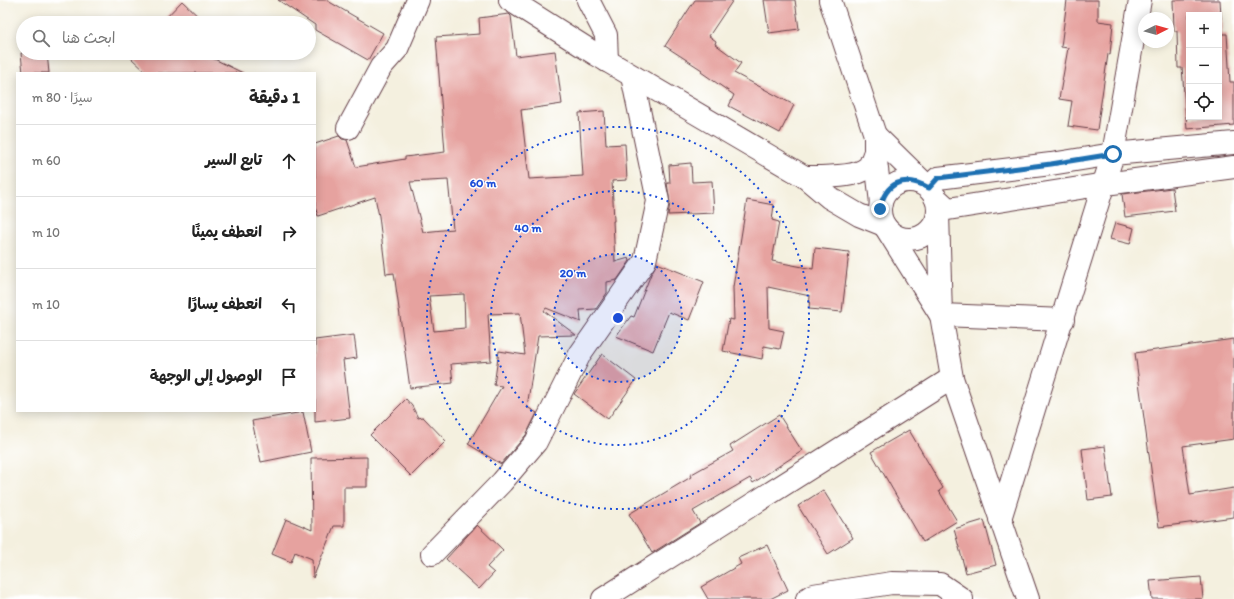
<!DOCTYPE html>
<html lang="ar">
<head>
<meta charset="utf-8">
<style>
	:root { --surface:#fff; --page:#f6f6f6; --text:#222; --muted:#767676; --line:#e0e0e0 }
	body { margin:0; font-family:Itim,"Playpen Sans Arabic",sans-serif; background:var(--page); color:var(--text); direction:rtl }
	.controls { position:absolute; right:12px; top:12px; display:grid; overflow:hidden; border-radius:0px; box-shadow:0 2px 10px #0003 }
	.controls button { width:36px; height:36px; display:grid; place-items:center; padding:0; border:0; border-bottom:1px solid var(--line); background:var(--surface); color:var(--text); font:20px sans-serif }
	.compass { position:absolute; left:1138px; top:12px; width:36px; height:36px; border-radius:50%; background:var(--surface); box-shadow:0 2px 10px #0003; rotate:85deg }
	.stop { position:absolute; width:12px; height:12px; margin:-9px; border:3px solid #1f6fb2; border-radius:50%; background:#fff }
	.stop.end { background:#1f6fb2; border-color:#fff; box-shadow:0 1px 4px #0008 }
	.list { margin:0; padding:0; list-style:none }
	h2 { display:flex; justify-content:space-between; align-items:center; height:52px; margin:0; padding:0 16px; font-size:17px }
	h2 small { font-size:13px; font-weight:400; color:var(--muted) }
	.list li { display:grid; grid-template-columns:26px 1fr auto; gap:12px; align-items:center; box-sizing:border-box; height:72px; padding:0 16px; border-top:1px solid var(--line) }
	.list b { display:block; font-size:15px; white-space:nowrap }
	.list em { font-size:13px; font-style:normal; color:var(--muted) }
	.icon { flex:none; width:22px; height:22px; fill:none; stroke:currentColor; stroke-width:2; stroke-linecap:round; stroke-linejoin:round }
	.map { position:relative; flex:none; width:1234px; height:599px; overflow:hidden; direction:ltr }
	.search { position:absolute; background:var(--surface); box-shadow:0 2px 10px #0003; left:16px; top:16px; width:300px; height:44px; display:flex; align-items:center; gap:10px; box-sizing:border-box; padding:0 14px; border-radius:22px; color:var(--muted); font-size:15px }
	.panel { position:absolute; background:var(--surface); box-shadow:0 2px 10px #0003; left:16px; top:72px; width:300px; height:340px; border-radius:0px; direction:rtl }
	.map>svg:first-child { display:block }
	.building { fill:#e6a29f; fill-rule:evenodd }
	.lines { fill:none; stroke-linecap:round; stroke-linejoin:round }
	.minor-casing { stroke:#643e46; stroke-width:24 }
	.major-casing { stroke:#643e46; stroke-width:24 }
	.minor { stroke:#fff; stroke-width:22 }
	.major { stroke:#fff; stroke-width:22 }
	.route { stroke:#1f6fb2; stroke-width:5 }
	.ring { fill:none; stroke:#1d4ed8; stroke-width:2; stroke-dasharray:2 4 }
	.centre { fill:#1d4ed8; stroke:#fff; stroke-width:2 }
	.ring-label { font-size:12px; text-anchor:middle; font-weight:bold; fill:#1d4ed8; stroke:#fff; stroke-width:3; stroke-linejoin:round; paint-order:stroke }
</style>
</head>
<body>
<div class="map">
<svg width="1234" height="599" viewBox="0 0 1234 599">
	<rect width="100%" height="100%" fill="#fff"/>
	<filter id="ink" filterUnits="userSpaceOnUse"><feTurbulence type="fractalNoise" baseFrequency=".025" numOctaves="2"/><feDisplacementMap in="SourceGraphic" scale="8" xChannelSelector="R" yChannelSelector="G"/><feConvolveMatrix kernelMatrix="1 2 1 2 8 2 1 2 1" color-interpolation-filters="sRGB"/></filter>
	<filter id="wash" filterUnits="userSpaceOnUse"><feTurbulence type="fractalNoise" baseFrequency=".012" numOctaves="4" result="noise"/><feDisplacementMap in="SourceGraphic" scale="16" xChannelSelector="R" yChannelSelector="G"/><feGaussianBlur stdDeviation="0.9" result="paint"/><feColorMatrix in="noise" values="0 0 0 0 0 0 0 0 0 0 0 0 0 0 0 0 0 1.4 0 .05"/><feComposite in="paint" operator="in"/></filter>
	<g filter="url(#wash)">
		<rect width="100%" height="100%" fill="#f4f0df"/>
		<g id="blocks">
			<g class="building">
				<path d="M278 0H326L383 33 368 60 315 30V25Z"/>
				<path d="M695 0H733L709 36 716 41 715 44 741 63 734 73 794 105 780 133 729 106 734 95 701 72 702 70 665 46Z"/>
				<path d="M764 0H795L799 29 769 33Z"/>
				<path d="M1067 0H1098V21L1113 23 1110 55 1108 54 1097 130 1068 126 1072 101 1059 99 1068 48 1061 47Z"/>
				<path d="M1173 0H1220L1222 34H1227L1230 82H1234V125L1187 129 1182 68H1178L1177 31H1174ZM1189 15H1219V117H1189Z"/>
				<path d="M182 1 204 22V23H161Z"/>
				<path d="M509 14 511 16 516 56 555 51 562 104 521 110 529 179 583 176 579 113 604 111 606 145 625 144 627 180 612 181 614 221H613L615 262 629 258 630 261 617 280 607 282V293L596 309 580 310 581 322 546 308 544 311 576 335 538 336 527 407 537 413 526 435 501 464 468 444 502 386 494 385 499 351 525 355 520 313 488 314 491 361 451 364 453 383 410 388 394 273 386 274 379 216 375 197 318 216 315 207V144L339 136 342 139 347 140 356 167 405 159V157L445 152 436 37 480 34 479 18ZM448 180 453 229 423 232 410 182ZM464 294 465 328 434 331 429 296Z"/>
				<path d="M21 53H47L49 73H23Z"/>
				<path d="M133 53H202L243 73H147L130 57Z"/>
				<path d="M691 163 692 182 712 181 714 213 668 215 670 203 667 183H670L669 165Z"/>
				<path d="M1172 188 1175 211 1125 217 1122 194Z"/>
				<path d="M747 200 774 205 772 220 779 222 772 261 813 269 815 248 849 252 842 312 809 309 810 296 768 287 769 328 784 331 780 349 764 346 762 359 723 351 729 319 734 320 733 287Z"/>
				<path d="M1115 223 1134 228 1130 244 1110 239Z"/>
				<path d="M657 263 704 282 689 320 669 312 653 351 616 336 631 316 634 317 651 274Z"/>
				<path d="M354 335 357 358 343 360 350 418 315 422V340Z"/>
				<path d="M1234 339V439L1183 446 1190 495 1234 488V517L1159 527 1135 353Z"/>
				<path d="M602 354 636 380 608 419 574 394Z"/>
				<path d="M406 399 412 406 418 418 423 417 446 441 411 476 370 435Z"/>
				<path d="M303 412 311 452 261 462 252 421Z"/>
				<path d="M779 415 802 451 753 483 750 478 693 511 700 523 652 553 629 514 691 477 690 475 733 451 730 446Z"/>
				<path d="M909 430 943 488 939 491 957 521 923 542 871 452Z"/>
				<path d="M1105 446 1112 497 1088 500 1082 449Z"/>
				<path d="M367 457V487H344V526H334L313 578 312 559 295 552 291 562 272 554 286 519 312 530 311 458Z"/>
				<path d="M823 490 853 538 828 554 798 506Z"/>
				<path d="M984 520 996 565 966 573 954 529Z"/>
				<path d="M477 525 503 550 487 567 494 573 479 589 446 559Z"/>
				<path d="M767 545 788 590 770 599H708L701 587 741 564 738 558Z"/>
				<path d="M1201 577 1203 599H1152L1150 581Z"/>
			</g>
		</g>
	</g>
	<g filter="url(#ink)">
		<use href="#blocks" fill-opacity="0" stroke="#643e46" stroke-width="1"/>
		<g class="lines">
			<defs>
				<g id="minor">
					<path d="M510 0 597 55 805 177 830 198 859 215 884 225"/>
					<path d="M588 0 606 35 607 61"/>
					<path d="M348 128 381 67 397 49 418 0"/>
					<path d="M805 177C820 177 857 178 868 167 871 164 873 156 875 152"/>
					<path d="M929 188 938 178 1051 164 1113 154 1234 143"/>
					<path d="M935 197 948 209 1105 184 1234 167"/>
					<path d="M941 315 1063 320"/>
					<path d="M1000 519 1113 154 1140 0"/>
					<path d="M432 554 502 482 536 442 580 354 645 261 658 201 632 76"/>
					<path d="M603 599 952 378"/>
					<path d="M807 599 813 595 892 583 940 584 962 599"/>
				</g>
				<g id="major">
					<path d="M830 0 875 135V152L881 203"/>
					<path d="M875 135 928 187"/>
					<circle cx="909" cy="210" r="29"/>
					<path d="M938 213 941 315 952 378 1028 599"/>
					<path d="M886 228 940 314"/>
				</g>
			</defs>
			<use href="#minor" class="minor-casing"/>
			<use href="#major" class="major-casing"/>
			<use href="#minor" class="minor"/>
			<use href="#major" class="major"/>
		</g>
	</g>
	<g class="lines" filter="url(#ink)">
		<path class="route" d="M880 209C885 182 905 174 929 188L938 178 1051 164 1113 154"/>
	</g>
	<circle cx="618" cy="318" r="64" fill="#1d4ed8" fill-opacity=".12"/>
	<g class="ring">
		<circle cx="618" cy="318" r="64"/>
		<circle cx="618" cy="318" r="127"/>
		<circle cx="618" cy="318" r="191"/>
	</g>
	<circle cx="618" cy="318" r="6" class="centre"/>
	<g class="ring-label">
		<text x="483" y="187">60 m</text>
		<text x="528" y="232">40 m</text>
		<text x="573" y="277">20 m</text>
	</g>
</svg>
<div class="controls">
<button>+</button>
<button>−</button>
<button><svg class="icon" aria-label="locate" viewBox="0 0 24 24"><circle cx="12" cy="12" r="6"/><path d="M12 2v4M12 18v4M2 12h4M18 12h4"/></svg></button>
</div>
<svg class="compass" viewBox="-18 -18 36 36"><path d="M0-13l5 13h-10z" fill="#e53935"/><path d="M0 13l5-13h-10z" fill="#767676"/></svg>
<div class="stop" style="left:1113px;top:154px"></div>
<div class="stop end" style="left:880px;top:209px"></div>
<div class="search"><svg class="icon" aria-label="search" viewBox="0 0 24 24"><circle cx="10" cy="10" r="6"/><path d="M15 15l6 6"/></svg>ابحث هنا</div>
<section class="panel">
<h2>1 دقيقة<small>سيرًا · 80 m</small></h2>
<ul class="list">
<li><svg class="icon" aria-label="ahead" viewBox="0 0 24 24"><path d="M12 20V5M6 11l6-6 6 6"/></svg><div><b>تابع السير</b></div><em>60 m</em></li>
<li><svg class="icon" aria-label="right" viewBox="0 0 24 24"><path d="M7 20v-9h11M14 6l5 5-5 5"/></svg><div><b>انعطف يمينًا</b></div><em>10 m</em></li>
<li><svg class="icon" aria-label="left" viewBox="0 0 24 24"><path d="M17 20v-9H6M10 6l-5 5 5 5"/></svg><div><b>انعطف يسارًا</b></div><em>10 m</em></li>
<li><svg class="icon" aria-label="arrive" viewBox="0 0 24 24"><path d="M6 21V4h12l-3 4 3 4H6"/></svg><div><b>الوصول إلى الوجهة</b></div></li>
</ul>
</section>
</div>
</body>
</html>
